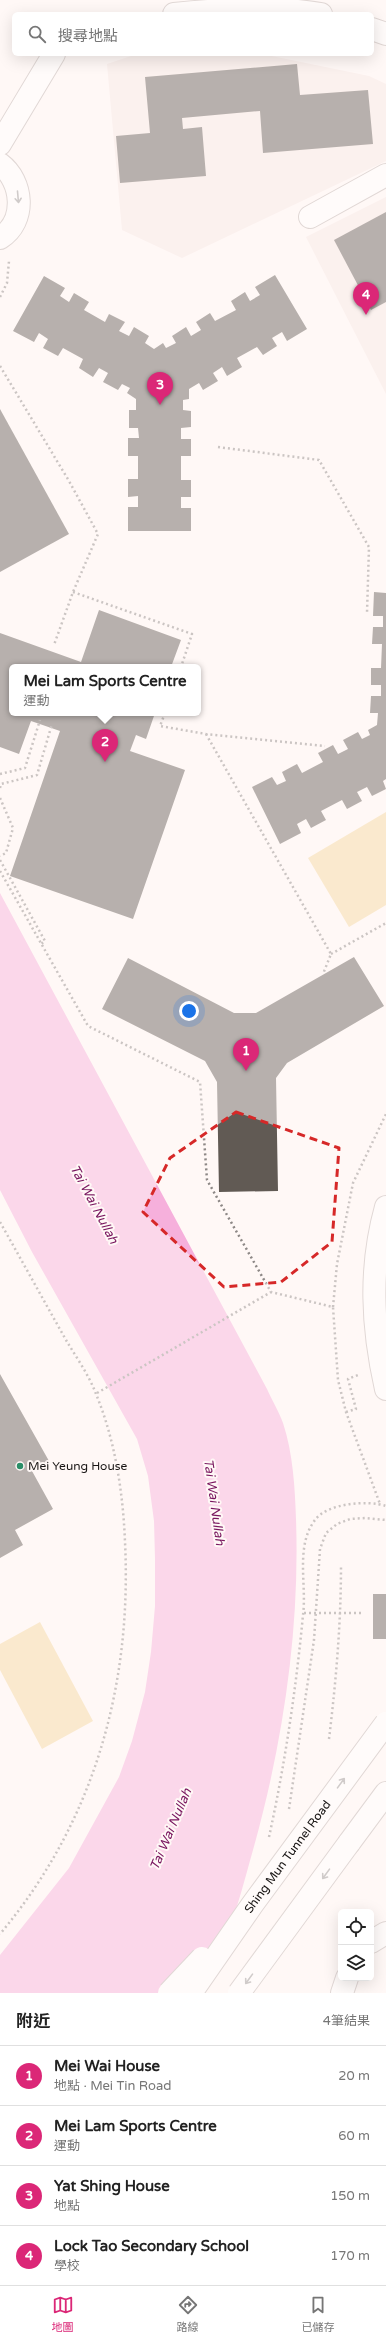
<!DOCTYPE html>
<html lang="zh-TW">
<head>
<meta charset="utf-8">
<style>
	:root { --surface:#fff; --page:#f2f2f2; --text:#222; --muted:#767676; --line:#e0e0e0; --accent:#db2777 }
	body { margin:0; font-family:"Varela Round","Noto Sans TC",sans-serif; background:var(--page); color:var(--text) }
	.controls { position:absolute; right:12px; bottom:12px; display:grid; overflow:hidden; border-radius:6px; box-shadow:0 4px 16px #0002 }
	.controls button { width:36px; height:36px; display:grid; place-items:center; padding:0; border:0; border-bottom:1px solid var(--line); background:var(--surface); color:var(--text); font:20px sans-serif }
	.you { position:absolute; left:189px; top:1011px; width:14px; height:14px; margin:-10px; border:3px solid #fff; border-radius:50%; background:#1a73e8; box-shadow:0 0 0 6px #1a73e833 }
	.badge { display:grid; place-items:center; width:26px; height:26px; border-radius:50%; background:var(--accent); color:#fff; font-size:13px; font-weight:700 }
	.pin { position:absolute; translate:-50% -33px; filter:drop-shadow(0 1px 2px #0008) }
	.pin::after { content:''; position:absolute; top:21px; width:14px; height:12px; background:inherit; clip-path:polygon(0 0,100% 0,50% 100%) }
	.popup { position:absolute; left:9px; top:664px; width:192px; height:52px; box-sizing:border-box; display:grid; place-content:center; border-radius:6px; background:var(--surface); filter:drop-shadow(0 1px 3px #0005); font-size:13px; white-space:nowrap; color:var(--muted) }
	.popup b { font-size:15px; color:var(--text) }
	.popup::after { content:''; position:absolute; left:50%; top:100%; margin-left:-8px; border:8px solid transparent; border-top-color:var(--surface) }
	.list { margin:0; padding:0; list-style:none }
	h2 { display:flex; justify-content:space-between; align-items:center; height:52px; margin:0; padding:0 16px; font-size:17px }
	h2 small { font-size:13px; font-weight:400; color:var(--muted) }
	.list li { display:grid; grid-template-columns:26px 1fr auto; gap:12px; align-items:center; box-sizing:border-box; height:60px; padding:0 16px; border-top:1px solid var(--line) }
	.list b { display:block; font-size:15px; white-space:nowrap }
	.list p { margin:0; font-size:13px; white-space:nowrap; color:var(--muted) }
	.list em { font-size:13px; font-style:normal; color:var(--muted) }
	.icon { flex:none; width:22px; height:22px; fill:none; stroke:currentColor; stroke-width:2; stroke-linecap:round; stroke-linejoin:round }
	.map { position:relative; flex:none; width:386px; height:1993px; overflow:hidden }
	.search { position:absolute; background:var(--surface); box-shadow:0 4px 16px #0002; left:12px; right:12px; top:12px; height:44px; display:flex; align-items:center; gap:10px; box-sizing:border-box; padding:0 14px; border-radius:6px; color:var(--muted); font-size:15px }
	.sheet { height:292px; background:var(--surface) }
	nav { display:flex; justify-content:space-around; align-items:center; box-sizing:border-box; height:56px; border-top:1px solid var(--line); background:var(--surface); font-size:11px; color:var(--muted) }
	nav a { display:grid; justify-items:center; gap:2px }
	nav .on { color:var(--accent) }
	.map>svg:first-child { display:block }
	.built { fill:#f7e8e4 }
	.green { fill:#f4d89e }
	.water { fill:#f6b0dc }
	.building { fill:#615a54 }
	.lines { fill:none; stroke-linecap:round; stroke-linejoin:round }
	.minor-casing { stroke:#bcb1ae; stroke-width:24 }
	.highway-casing { stroke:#bcb1ae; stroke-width:24 }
	.path { stroke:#8d8886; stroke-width:2.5; stroke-dasharray:2 3; stroke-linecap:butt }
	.minor { stroke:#fff; stroke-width:22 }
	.highway { stroke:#fff; stroke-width:22 }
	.highway-bridge-casing { stroke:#bcb1ae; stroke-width:24; stroke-linecap:butt }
	.highway-bridge { stroke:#fff; stroke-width:22 }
	.oneway { stroke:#979695 }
	.marked { fill:none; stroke:#d62828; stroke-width:3; stroke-dasharray:8 5; stroke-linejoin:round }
	.poi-dot { fill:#2b8e68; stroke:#fff8f6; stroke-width:1.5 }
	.labels { text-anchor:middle; stroke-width:4; stroke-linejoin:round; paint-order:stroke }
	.poi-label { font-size:12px; fill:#181514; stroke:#fff8f6; text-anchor:start }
	.street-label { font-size:12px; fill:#181514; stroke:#fff8f6 }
	.water-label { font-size:13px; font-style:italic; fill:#79165f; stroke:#fff8f6 }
</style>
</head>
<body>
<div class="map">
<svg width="386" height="1993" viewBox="0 0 386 1993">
	<rect width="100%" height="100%" fill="#fff8f6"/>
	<g class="built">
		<path d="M137 54H262L369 76 386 84V161L182 258 122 230 107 64Z"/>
		<path d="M386 197V394L306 237Z"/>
	</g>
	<g class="green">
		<path d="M386 812V905L349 927 308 858Z"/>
		<path d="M40 1622 93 1721 42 1749 0 1670V1644Z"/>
	</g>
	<path class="water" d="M0 893 267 1389C272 1400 279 1412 283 1423 293 1453 295 1488 296 1519 300 1630 283 1743 253 1850 245 1878 238 1907 227 1934 219 1954 208 1974 198 1993H0V1955L69 1868 119 1777 132 1741 145 1692 151 1652 155 1606V1559L154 1521 148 1476 137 1439 32 1252 0 1190Z"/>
	<g class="building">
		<path d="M297 64 300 95 368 90 373 144 263 153 260 111 182 118 183 129 202 127 206 176 120 183 116 136 150 133 145 77Z"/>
		<path d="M386 212V302L371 310 334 240Z"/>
		<path d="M275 275 307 329 287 341 282 332 272 338 277 346 263 355 257 347 237 358 242 367 227 376 222 367 213 373 218 381 203 390 199 383 189 389V399L183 400V410L191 411V427L181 428V439H191V456H181V480H191V497H181V508H191V531H128V507H138V496L128 497V479H138V456H128V438H139L138 428H129V410H136V399L127 393 130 388 122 384 118 390 103 382 108 373 99 368 93 377 79 368 83 359 63 348 58 356 43 348 48 339 39 333 34 342 13 331 44 276 65 288 60 296 69 302 74 293 89 302 84 310 105 322 109 314 125 322 119 331 129 336 134 327 149 336 145 343 154 349 163 343 166 348 176 343 172 336 186 327 191 336 201 330 196 322 210 313 215 321 236 310 231 301 245 292 250 301 260 295 255 287Z"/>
		<path d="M0 409 69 534 0 572Z"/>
		<path d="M374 592 386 593V779L383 781 386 789 372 796 367 787 357 792 362 801 347 809 342 800 321 811 326 820 311 828 306 819 297 824 301 833 280 844 252 787 272 777 277 785 286 781 282 772 297 764 302 773 323 762 318 753 333 745 338 754 348 749 343 740 358 732 362 739 370 735 368 730 377 725 378 713H370L371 696H381V685H371V668H381L382 644H372L373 627H383V616H373Z"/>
		<path d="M99 610 181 640 171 667H12V713H155L146 739 136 735 130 751 185 770 133 919 10 876 60 731 31 721 19 754 0 747V633L81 662Z"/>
		<path d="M354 957 384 1006 287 1063 276 1078 278 1191 219 1192 217 1082 205 1061 102 1009 128 958 234 1013H256Z"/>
		<path d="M0 1374 49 1461 32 1471 53 1509 15 1530 23 1545 0 1558Z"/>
		<rect x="373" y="1594" width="13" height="45"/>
	</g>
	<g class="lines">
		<defs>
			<g id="minor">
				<path d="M174 14C223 9 272 6 321 14"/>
				<path d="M372 29 386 34"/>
				<path d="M0 144 54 54"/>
				<path d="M0 164C23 181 27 221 0 238"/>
				<path d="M310 217 386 175"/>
				<path d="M386 1207C369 1268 372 1327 386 1389"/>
				<path d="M371 1942 386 1933"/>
				<path d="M342 1993 347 1978"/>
			</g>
			<path id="highway" d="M349 1843 386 1793"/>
		</defs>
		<use href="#minor" class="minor-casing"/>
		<use href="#highway" class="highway-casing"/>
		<g class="path">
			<path d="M0 297 7 283 9 261"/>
			<path d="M0 366 69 481 98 534 73 592 54 645"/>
			<path d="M218 447 319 460 369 547 367 613"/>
			<path d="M73 592 192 634 181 667"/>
			<path d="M165 713 160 726 206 734 325 746"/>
			<path d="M206 734 331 954 323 974"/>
			<path d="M0 774 25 768 40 720"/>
			<path d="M0 788 1 784 37 775 52 724"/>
			<path d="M0 798 13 828 6 853 0 856"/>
			<path d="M0 860 45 941 41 944"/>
			<path d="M0 871 88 1026 200 1082 207 1180 271 1292 333 1307 338 1380 346 1412 380 1504"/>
			<path d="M331 954 386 923"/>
			<path d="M0 1222C22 1261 44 1301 66 1340 76 1357 89 1375 96 1394 115 1440 123 1492 125 1542 132 1686 94 1822 0 1934"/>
			<path d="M333 1307 337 1264 353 1183 386 1114"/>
			<path d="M97 1393 271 1292"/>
			<path d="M346 1412 356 1409 348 1379 358 1375"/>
			<path d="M304 1613H362"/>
			<path d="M329 1739C336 1681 341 1624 341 1565"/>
			<path d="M289 1809 314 1640 320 1549 326 1533 337 1524 350 1519 365 1518 386 1520"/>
			<path d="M269 1837C285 1764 296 1689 303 1615 307 1585 295 1546 315 1520 327 1503 368 1500 386 1506"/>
		</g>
		<use href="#minor" class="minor"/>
		<use href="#highway" class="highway"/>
		<defs>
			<g id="highway-bridge">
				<path d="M169 1993 202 1958"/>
				<path id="s1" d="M191 1993 252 1905 386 1723"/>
				<path d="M239 1993 349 1843"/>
			</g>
		</defs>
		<use href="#highway-bridge" class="highway-bridge-casing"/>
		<use href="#highway-bridge" class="highway-bridge"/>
	</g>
	<defs><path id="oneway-shaft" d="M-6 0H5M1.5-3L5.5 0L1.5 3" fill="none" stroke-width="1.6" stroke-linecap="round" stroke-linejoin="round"/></defs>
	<g class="oneway">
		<use href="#oneway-shaft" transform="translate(18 197) rotate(85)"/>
		<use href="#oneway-shaft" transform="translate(341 1783) rotate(-54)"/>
		<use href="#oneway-shaft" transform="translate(326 1874) rotate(126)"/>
		<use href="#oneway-shaft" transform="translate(249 1979) rotate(126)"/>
	</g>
	<path d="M0 0H386V1993H0ZM236 1112 339 1148 332 1242 281 1282 224 1287 143 1212 170 1158Z" fill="#fff8f6" fill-opacity=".55" fill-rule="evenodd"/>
	<path class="marked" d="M236 1112 339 1148 332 1242 281 1282 224 1287 143 1212 170 1158Z"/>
	<circle class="poi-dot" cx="20" cy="1466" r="4"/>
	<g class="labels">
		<g class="poi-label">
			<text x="28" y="1470">Mei Yeung House</text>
		</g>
		<g class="street-label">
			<text dy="4" stroke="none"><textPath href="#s1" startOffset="167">Shing Mun Tunnel Road</textPath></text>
		</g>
		<g class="water-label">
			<text transform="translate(95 1204) rotate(62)" y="5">Tai Wai Nullah</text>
			<text transform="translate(215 1502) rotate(82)" y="5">Tai Wai Nullah</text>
			<text transform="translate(170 1829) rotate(-67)" y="5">Tai Wai Nullah</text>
		</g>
	</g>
</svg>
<div class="controls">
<button><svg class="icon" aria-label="locate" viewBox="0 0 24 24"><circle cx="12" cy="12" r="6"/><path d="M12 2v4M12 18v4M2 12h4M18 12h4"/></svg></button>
<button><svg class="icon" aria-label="layers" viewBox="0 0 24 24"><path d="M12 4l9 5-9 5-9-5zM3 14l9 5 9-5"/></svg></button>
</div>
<div class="you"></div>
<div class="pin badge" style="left:246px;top:1071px">1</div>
<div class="pin badge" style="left:105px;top:762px">2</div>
<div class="popup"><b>Mei Lam Sports Centre</b>運動</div>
<div class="pin badge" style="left:160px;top:405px">3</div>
<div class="pin badge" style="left:366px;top:315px">4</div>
<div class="search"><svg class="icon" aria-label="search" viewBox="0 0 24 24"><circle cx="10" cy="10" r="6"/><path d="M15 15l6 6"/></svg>搜尋地點</div>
</div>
<section class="sheet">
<h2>附近<small>4筆結果</small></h2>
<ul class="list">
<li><span class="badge">1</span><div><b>Mei Wai House</b><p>地點 · Mei Tin Road</p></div><em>20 m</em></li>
<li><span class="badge">2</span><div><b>Mei Lam Sports Centre</b><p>運動</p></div><em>60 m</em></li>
<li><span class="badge">3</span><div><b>Yat Shing House</b><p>地點</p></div><em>150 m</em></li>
<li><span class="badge">4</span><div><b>Lock Tao Secondary School</b><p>學校</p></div><em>170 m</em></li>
</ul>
</section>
<nav>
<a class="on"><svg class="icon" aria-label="map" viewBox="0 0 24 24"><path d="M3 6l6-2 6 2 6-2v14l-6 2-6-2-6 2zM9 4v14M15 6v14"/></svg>地圖</a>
<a><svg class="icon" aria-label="directions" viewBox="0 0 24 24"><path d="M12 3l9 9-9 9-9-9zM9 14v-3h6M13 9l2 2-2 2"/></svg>路線</a>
<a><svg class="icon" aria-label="saved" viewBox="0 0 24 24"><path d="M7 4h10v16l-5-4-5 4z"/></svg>已儲存</a>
</nav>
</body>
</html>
